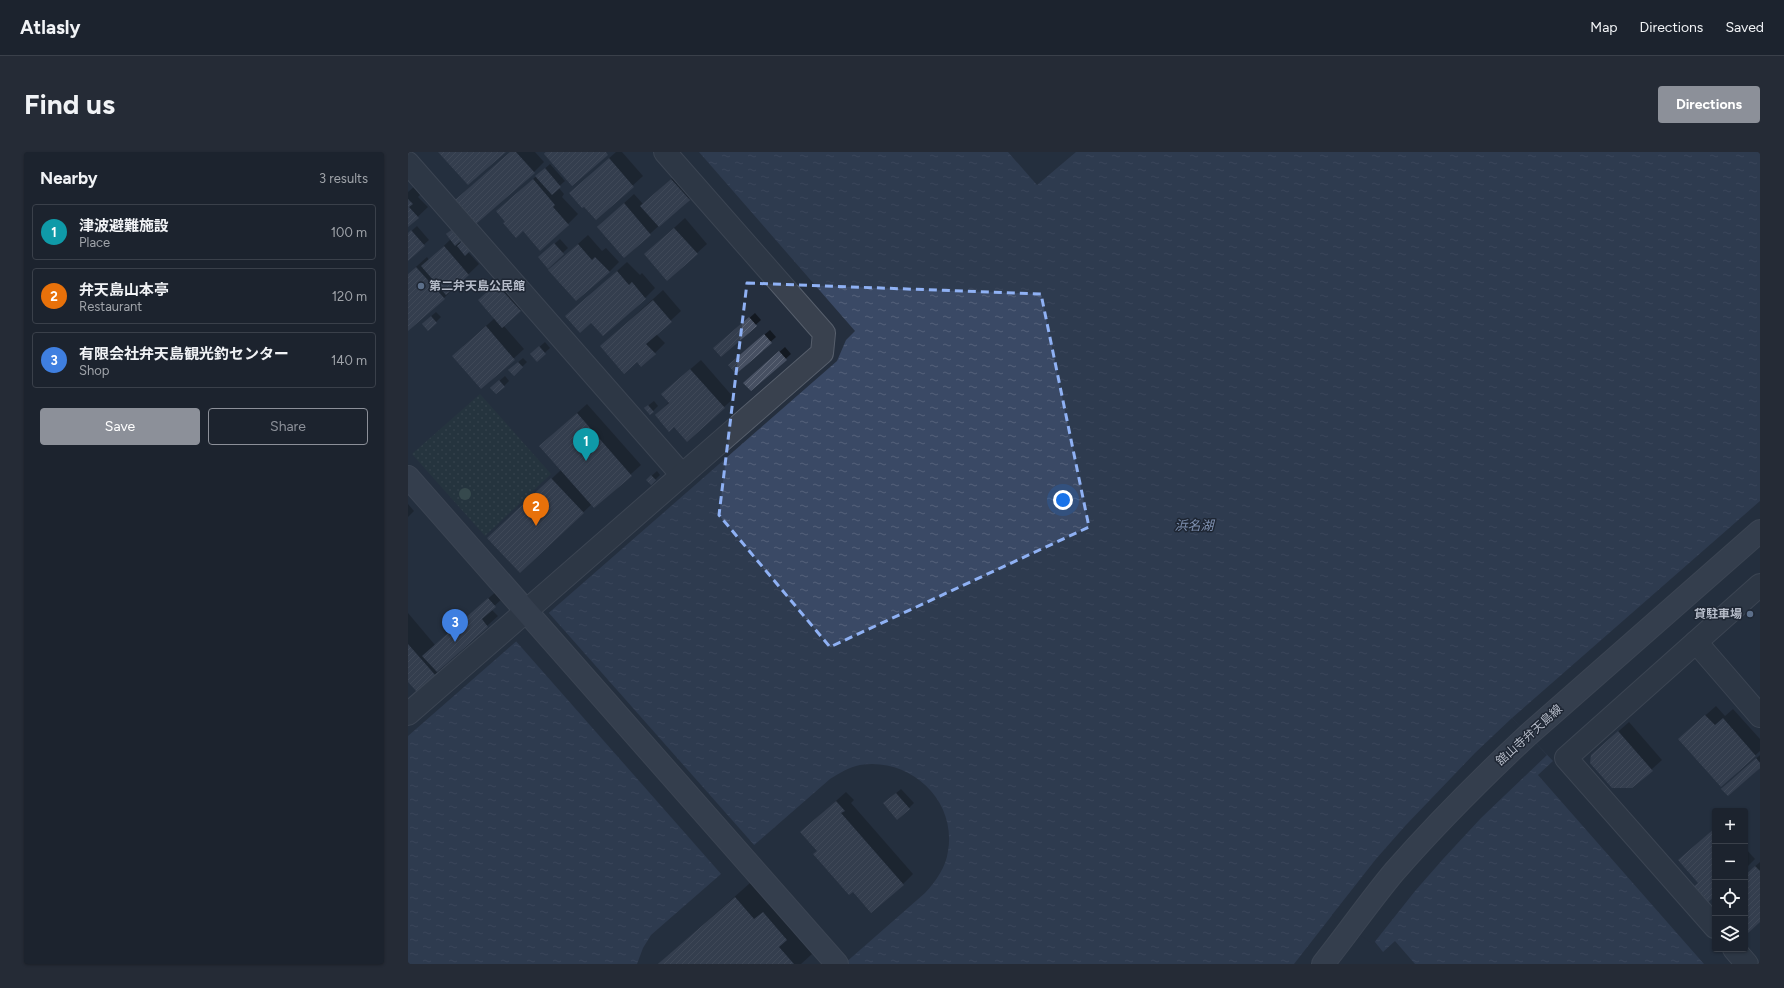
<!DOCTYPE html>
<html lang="en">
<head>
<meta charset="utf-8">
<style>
	:root { --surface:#1c232e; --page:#252b36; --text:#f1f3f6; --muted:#a0a4aa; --line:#3a404a; --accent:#8c9099 }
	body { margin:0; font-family:Figtree,"Noto Sans JP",sans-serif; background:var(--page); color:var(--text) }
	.controls { position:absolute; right:12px; bottom:12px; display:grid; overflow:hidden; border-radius:4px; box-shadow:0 1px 3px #0004 }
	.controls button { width:36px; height:36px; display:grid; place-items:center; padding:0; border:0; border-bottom:1px solid var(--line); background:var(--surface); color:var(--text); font:20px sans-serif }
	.you { position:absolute; left:655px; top:348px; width:14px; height:14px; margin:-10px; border:3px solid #fff; border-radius:50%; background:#1a73e8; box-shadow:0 0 0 6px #1a73e833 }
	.badge { display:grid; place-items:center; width:26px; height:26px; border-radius:50%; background:var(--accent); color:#fff; font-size:13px; font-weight:700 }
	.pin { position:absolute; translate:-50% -33px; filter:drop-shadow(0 1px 2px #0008) }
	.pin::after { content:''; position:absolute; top:21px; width:14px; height:12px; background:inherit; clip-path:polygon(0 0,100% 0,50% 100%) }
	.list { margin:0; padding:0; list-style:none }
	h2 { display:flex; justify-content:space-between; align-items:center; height:52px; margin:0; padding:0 16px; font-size:17px }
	h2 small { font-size:13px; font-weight:400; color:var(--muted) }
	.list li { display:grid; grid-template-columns:26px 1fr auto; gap:12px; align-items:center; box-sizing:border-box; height:56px; margin:0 8px 8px; padding:0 8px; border:1px solid var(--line); border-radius:4px }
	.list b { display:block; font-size:15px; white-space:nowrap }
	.list p { margin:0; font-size:13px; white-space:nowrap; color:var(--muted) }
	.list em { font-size:13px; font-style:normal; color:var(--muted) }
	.actions { display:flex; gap:8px; padding:12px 16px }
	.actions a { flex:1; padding:9px 0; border:1px solid var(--accent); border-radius:4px; text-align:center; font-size:14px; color:var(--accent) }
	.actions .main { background:var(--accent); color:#fff }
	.icon { flex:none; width:22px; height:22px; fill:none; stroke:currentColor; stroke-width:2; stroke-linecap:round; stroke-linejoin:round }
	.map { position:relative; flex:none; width:1352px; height:812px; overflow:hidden; border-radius:4px }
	header { display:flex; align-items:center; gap:24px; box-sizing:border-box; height:56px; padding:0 20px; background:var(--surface); border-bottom:1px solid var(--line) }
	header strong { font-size:19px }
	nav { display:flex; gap:22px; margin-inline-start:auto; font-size:14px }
	.intro { display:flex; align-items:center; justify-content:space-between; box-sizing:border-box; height:96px; padding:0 24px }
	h1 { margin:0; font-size:28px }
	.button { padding:10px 18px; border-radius:4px; background:var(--accent); color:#fff; font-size:14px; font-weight:700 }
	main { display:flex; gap:24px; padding:0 24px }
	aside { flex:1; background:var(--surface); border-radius:4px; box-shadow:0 1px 3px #0004 }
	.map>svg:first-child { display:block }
	.green { fill:url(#green-dots) }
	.water { fill:url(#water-ripples) }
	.pier { fill:#252f3e }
	.shadow { fill:#0007 }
	.building { fill:url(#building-hatch) }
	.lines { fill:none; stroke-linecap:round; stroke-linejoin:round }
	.street-casing { stroke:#575f6c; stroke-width:24 }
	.secondary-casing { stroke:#575f6c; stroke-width:24 }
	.street { stroke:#39414e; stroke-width:22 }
	.secondary { stroke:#485061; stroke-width:22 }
	.tree { fill:#4d695f }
	.marked { fill:none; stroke:#8fb1f4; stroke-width:3; stroke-dasharray:8 5; stroke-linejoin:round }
	.service-dot { fill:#5c6f8a; stroke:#1e2633; stroke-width:1.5 }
	.labels { text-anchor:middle; stroke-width:3; stroke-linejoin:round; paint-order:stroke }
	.poi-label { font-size:12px; font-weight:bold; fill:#b6bcc9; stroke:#1e2633; text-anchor:start }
	.street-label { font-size:12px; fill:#b6bcc9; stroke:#1e2633 }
	.water-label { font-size:13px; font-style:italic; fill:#7e90b0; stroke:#1e2633 }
</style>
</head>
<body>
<header>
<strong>Atlasly</strong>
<nav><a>Map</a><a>Directions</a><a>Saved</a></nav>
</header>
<div class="intro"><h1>Find us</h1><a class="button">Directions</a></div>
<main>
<aside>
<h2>Nearby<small>3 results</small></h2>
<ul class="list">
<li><span class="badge" style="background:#0f9aa8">1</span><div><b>津波避難施設</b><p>Place</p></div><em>100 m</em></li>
<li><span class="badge" style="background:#e8710a">2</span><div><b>弁天島山本亭</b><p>Restaurant</p></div><em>120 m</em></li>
<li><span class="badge" style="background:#3f7fe0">3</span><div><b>有限会社弁天島観光釣センター</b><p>Shop</p></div><em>140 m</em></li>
</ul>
<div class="actions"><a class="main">Save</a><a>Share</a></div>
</aside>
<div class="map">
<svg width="1352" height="812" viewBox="0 0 1352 812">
	<defs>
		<pattern id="green-dots" width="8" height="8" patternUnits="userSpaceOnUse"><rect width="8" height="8" fill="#273b3f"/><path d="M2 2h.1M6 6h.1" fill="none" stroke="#445559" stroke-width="1.8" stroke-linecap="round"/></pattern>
		<pattern id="water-ripples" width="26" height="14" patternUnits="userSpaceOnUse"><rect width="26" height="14" fill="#3a4965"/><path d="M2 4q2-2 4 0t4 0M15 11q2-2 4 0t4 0" fill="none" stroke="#54617a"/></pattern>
		<pattern id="building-hatch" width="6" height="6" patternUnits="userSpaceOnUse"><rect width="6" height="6" fill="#475062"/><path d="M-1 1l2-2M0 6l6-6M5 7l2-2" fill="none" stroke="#5f6777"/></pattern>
	</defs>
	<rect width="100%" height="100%" fill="#252f3e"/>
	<path class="green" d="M72 242 143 322 77 384 4 302Z"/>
	<path class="water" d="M291 0H600L629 33 668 0H1352V349L1104 566 1145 609 1130 623 1296 812H1007L987 789 975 800 967 790 925 762 886 812H436L517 741C528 729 538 715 540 699 549 648 502 605 452 613 441 615 432 621 422 627L243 783 235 796 229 812H0V584L429 209 438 188 447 179Z"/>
	<g class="pier">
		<path d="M140 460 347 694 314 723 107 488Z"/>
		<path d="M1104 566 1139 603 1073 666 1035 707 1007 739 965 792 924 763 968 707 998 673 1067 601Z"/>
	</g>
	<g class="shadow">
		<path d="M102 0H127L136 10 126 20 48 48Z"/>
		<path d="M208 0H214L235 24 188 67 162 41Z"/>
		<path d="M142 12 157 29 150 35 156 42 154 45 170 62 160 72 115 78 98 70 89 59Z"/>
		<path d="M273 18 291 38 216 105 190 75 226 42 235 52Z"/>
		<path d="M7 34 14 41 10 45 20 55 0 74V40Z"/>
		<path d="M277 66 299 92 289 101 237 102Z"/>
		<path d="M9 74 21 88 0 107V82Z"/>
		<path d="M44 77 51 90 71 112 36 146 0 178V122L19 105 21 108 43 87 39 82Z"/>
		<path d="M180 83 194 99 198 96 211 110 201 120 152 108Z"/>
		<path d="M152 87 160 96 140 115 136 101Z"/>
		<path d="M219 110 232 123 234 121 247 136 237 146 195 183 183 170 159 164Z"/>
		<path d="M94 127 117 154 95 173 116 197 73 236 55 194 87 166 71 148Z"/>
		<path d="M255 138 273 159 248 182 257 191 247 201 229 208 193 194Z"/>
		<path d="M28 160 33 165 20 178V167Z"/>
		<path d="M347 161 353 168 313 204 312 192Z"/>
		<path d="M362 178 368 185 328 221 326 208Z"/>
		<path d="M137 190 142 196 129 208V197Z"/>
		<path d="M377 195 383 202 343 238 342 226Z"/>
		<path d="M115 206 119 210 106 223 107 213Z"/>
		<path d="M293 208 326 246 316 255 266 273 248 264 261 250 264 233Z"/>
		<path d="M97 224 101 229 96 234 89 231Z"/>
		<path d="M246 249 250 254 242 262 237 256Z"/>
		<path d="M179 252 233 313 186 355 184 352 112 420 91 376 153 318 132 294Z"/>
		<path d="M249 319 252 323 243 332 239 328Z"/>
		<path d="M0 352 6 359 0 365Z"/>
		<path d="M91 437 97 444 83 457 90 464 41 508 27 523 0 528V461L27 493Z"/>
		<path d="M1308 554 1317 564 1325 557 1352 587V599L1313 634 1282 577Z"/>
		<path d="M1221 570 1254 608 1224 635 1194 594Z"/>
		<path d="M1352 603V615L1319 632Z"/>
		<path d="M493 637 506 651 490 667 481 647Z"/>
		<path d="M438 640 446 648 443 651 505 722 495 732 446 739 393 680Z"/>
		<path d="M1337 696 1347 707 1337 717Z"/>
		<path d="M1352 710V769L1337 776V723Z"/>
		<path d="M342 731 361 753 370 746 393 773 385 780 404 802 393 812H251Z"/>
	</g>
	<g class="building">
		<path d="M30 0H98L60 33Z"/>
		<path d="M102 0H108L127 21 68 72 47 48Z"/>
		<path d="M138 0H198L200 3 164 34 136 2Z"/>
		<path d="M201 6 226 35 188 68 176 55 174 56 161 41Z"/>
		<path d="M137 16 153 35 144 43 127 24Z"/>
		<path d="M125 27 147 53 145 55 161 73 132 99 115 79 108 86 95 71 97 70 88 59Z"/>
		<path d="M263 27 282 48 251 75 232 54Z"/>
		<path d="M0 47 5 52 1 55 11 66 0 75Z"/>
		<path d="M216 51 243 83 216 106 189 75Z"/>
		<path d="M47 75 56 86 47 94 38 82Z"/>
		<path d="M266 76 290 102 259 129 236 102Z"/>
		<path d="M3 78 17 94 0 109V81Z"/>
		<path d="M57 87 65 96 57 104 49 94Z"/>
		<path d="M146 91 156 102 140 117 130 105Z"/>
		<path d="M170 92 184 108 187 105 202 120 168 149 140 118Z"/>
		<path d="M36 94 61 123 38 143 13 114Z"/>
		<path d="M8 115 37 147 0 179V122Z"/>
		<path d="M209 119 221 133 224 130 238 147 195 184 183 171 172 181 157 164Z"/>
		<path d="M88 132 113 159 94 176 70 148Z"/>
		<path d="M245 148 264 170 238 192 248 202 233 215 229 210 216 222 192 194Z"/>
		<path d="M23 164 29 171 20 179 14 172Z"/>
		<path d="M341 165 349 174 313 205 305 196Z"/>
		<path d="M78 174 107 208 73 237 44 204Z"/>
		<path d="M356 182 364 191 328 222 320 213Z"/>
		<path d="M131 194 138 202 129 210 122 202Z"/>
		<path d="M371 199 379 208 343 239 335 231Z"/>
		<path d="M110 210 115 215 106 224 100 218Z"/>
		<path d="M282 217 317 256 279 290 266 275 261 280 247 263 261 251 253 242Z"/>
		<path d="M91 228 97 235 88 242 82 236Z"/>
		<path d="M240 253 246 260 242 263 236 256Z"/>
		<path d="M169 261 224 324 186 356 131 294Z"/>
		<path d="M243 323 248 328 243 333 238 328Z"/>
		<path d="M143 326 176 361 112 421 79 386Z"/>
		<path d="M80 446 88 455 74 467 80 475 29 520 14 504Z"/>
		<path d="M0 492 28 524 9 540 0 530Z"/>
		<path d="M1297 563 1307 573 1315 566 1348 604 1313 635 1270 587Z"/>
		<path d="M1210 579 1245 619 1224 636H1204L1182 611 1183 603Z"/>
		<path d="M1348 606 1352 611V616L1320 644 1313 637Z"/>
		<path d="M488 641 502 657 489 668 475 651Z"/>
		<path d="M428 649 437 659 433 661 496 733 463 761 445 740 441 743 405 702 409 699 392 680Z"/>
		<path d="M1307 676V744L1298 752 1284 736 1290 731 1270 708Z"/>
		<path d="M1347 714 1352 719V770L1340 781 1337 778V723Z"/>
		<path d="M327 745 346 767 355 760 379 788 371 795 386 812H250Z"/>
	</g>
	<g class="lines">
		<defs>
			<g id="street">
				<path d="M0 11 274 323"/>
				<path d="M1288 490 1352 564"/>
				<path d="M0 562 414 201 416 181 257 0"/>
				<path d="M1307 775 1158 606 1352 433"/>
				<path d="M1326 797 1339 812"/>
			</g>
			<g id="secondary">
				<path d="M0 325 429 812"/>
				<path d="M915 812C939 782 961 750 986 720 1028 672 1074 626 1120 583L1352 379"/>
			</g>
		</defs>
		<use href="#street" class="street-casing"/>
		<use href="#secondary" class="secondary-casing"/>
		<use href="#street" class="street"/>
		<use href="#secondary" class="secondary"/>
	</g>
	<circle class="tree" cx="57" cy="342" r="6"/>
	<path d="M0 0H1352V812H0ZM339 131 633 142 681 375 422 495 311 363Z" fill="#252f3e" fill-opacity=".55" fill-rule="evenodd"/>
	<path class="marked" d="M339 131 633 142 681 375 422 495 311 363Z"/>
	<g class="service-dot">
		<circle cx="13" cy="134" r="4"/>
		<circle cx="1342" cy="462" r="4"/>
	</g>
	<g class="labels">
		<g class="poi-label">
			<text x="21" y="138">第二弁天島公民館</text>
			<text x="1334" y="466" text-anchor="end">貸駐車場</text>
		</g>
		<g class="street-label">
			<text transform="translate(1121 583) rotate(-42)" y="4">舘山寺弁天島線</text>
		</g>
		<g class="water-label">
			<text x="786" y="378">浜名湖</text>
		</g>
	</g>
</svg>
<div class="controls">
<button>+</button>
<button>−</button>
<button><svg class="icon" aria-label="locate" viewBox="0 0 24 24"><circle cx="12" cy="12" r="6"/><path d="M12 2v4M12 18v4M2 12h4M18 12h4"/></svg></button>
<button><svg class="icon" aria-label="layers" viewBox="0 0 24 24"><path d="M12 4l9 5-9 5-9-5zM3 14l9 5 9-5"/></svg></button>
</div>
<div class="you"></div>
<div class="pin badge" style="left:178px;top:309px;background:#0f9aa8">1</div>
<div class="pin badge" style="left:128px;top:374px;background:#e8710a">2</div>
<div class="pin badge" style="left:47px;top:490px;background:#3f7fe0">3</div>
</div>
</main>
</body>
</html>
